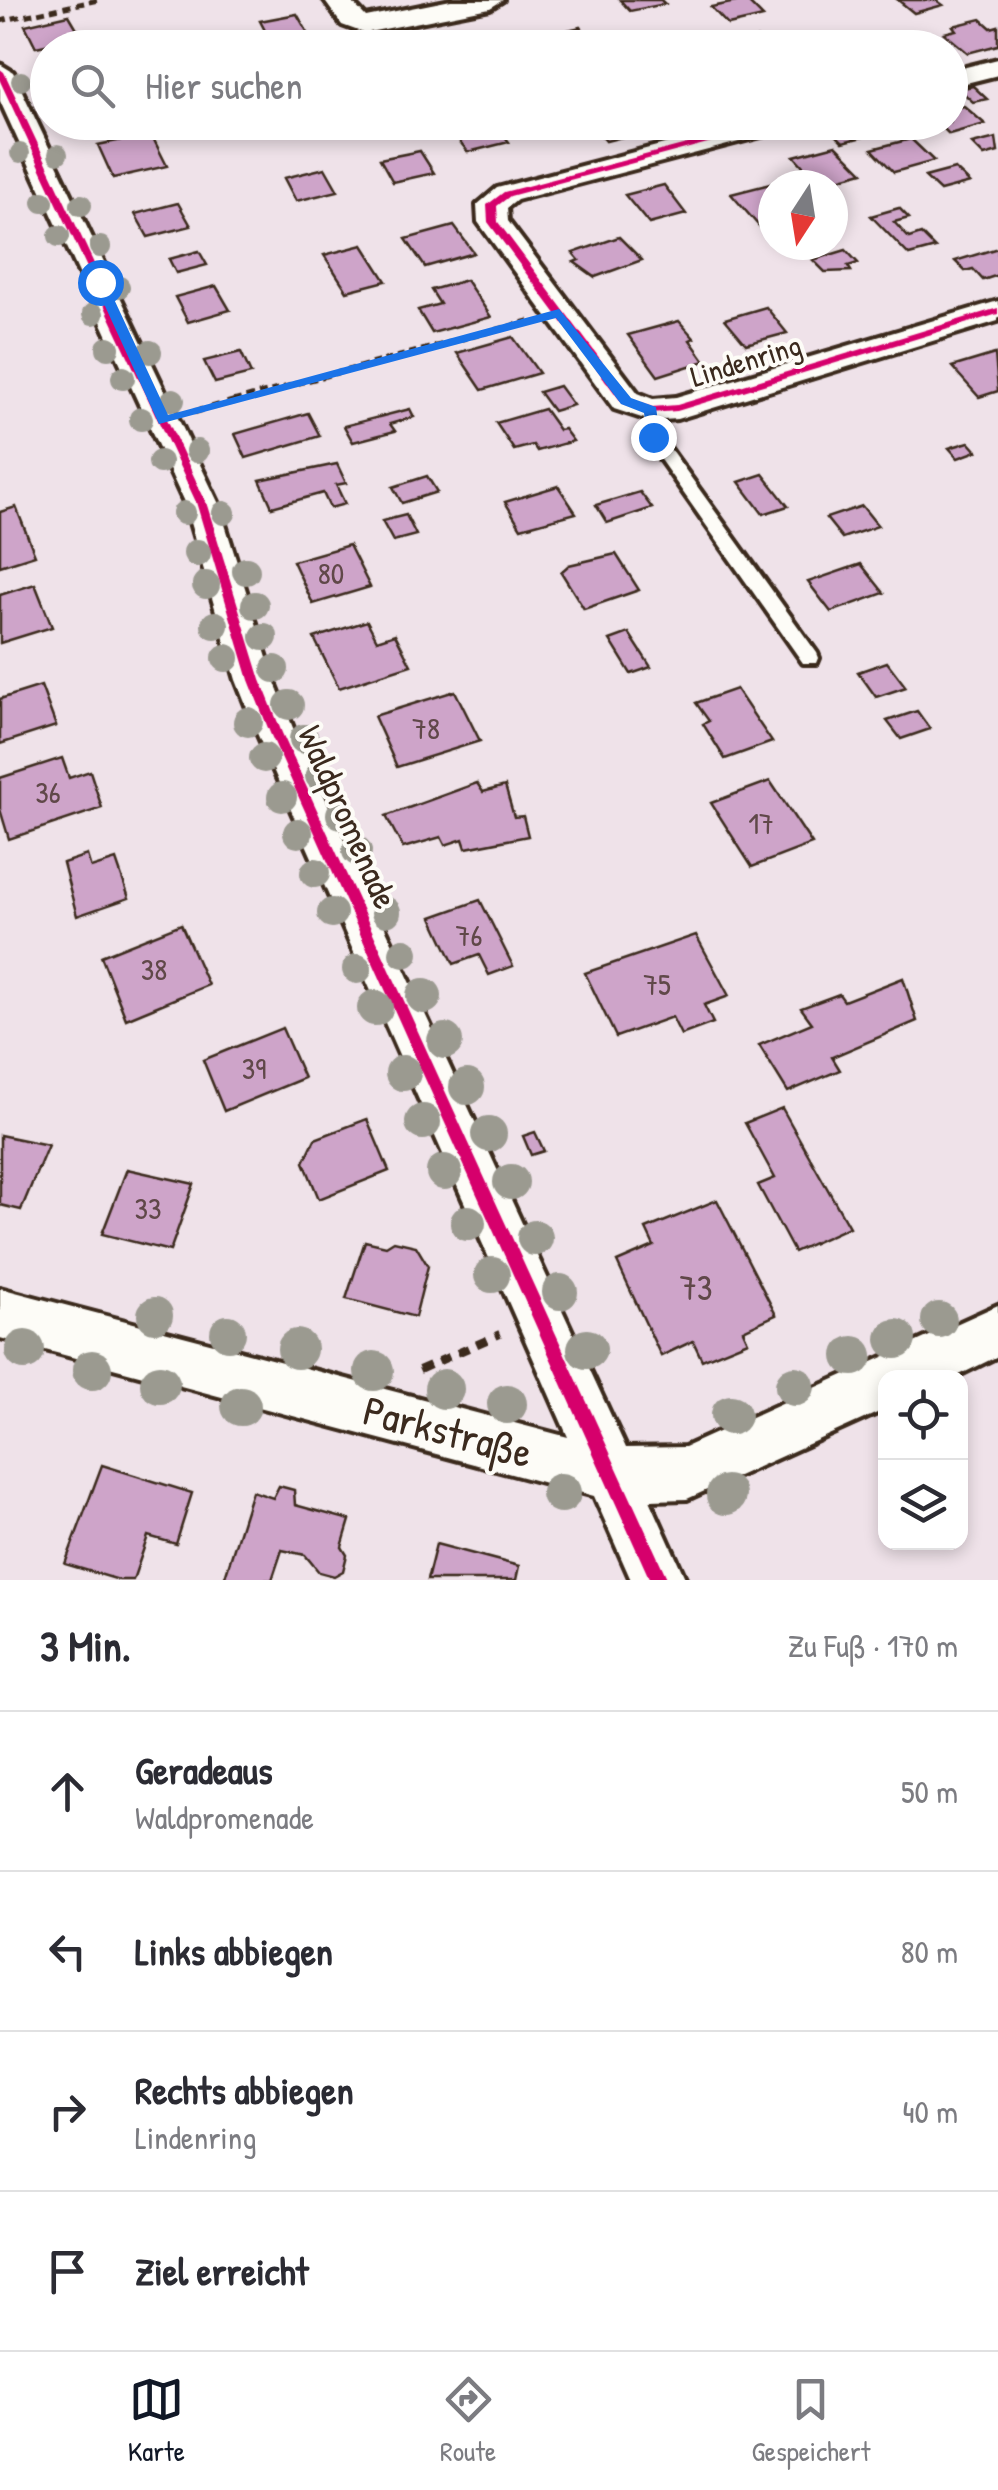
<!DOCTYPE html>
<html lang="de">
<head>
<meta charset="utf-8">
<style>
	:root { --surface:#fff; --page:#f2f2f3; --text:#2b2b33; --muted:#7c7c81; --line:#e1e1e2; --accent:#111827 }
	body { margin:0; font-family:"Patrick Hand",sans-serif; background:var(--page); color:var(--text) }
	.controls { position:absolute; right:30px; bottom:30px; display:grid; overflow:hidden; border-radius:20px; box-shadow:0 5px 15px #0003 }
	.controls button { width:90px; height:90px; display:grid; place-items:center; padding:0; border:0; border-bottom:2px solid var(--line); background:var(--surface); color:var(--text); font:50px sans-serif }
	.compass { position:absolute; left:758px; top:170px; width:90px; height:90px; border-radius:50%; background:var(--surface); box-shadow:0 5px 15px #0003; rotate:192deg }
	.stop { position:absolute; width:30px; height:30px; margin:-22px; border:8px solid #1a73e8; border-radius:50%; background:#fff }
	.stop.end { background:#1a73e8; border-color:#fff; box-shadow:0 2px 10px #0008 }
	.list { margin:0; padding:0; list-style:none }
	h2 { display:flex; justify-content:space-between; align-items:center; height:130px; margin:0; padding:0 40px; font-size:42px }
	h2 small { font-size:32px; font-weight:400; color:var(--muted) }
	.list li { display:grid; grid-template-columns:65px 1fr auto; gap:30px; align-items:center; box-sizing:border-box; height:160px; padding:0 40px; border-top:2px solid var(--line) }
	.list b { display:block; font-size:38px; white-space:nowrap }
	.list p { margin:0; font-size:32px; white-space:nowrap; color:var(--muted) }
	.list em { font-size:32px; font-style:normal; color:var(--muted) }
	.icon { flex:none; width:55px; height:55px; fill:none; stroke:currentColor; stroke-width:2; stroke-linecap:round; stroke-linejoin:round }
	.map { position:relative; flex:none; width:998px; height:1580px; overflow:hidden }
	.search { position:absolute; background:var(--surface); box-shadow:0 5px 15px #0003; left:30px; right:30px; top:30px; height:110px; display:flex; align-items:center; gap:25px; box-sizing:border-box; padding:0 35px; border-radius:55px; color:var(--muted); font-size:38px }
	.sheet { height:770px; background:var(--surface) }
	nav { display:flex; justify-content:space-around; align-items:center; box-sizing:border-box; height:140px; border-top:2px solid var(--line); background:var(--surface); font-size:28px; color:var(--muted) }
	nav a { display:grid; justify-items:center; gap:5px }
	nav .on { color:var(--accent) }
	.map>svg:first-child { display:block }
	.building { fill:#cea4c9; stroke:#3b2a1e; stroke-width:2.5 }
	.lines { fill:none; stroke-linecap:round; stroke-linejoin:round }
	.service-casing { stroke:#3b2a1e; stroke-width:8 }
	.minor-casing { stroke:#3b2a1e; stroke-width:8 }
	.path-far2 { stroke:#3b2a1e; stroke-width:5; stroke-dasharray:8 5; stroke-linecap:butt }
	.path-far1 { stroke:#3b2a1e; stroke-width:6; stroke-dasharray:9 8; stroke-linecap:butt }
	.path { stroke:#3b2a1e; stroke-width:8; stroke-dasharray:12 9; stroke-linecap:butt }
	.service { fill:#fdfcf7; fill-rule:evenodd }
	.minor { fill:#fdfcf7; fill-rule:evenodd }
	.cycleway-casing { stroke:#fdfcf7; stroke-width:7 }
	.cycleway { fill:#d6006c; fill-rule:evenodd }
	.tree { fill:#9b9a90 }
	.route { fill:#1a73e8 }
	.labels { text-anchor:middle; stroke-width:8; stroke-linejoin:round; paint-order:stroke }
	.far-street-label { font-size:30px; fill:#3b2a1e; stroke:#fdfcf7 }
	.number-label { font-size:30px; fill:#604849 }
	.street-label { font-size:35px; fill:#3b2a1e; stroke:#fdfcf7 }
	.near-number-label { font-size:35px; fill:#604849 }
	.near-street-label { font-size:42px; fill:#3b2a1e; stroke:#fdfcf7 }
</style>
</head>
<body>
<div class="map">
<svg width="998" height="1580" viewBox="0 0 998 1580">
	<rect width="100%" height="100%" fill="#efe2e9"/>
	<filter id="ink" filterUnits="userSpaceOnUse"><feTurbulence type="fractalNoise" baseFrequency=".01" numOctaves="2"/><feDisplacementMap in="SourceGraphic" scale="20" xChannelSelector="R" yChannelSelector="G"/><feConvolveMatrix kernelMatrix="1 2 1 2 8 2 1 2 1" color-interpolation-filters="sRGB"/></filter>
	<g filter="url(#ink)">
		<g class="building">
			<path d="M620 0H661L665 4 630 11Z"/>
			<path d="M746 0 763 17 728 25 711 7Z"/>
			<path d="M898 0H936L943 5 914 13Z"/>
			<path d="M297 14 308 33 270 40 260 21Z"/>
			<path d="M69 15 82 37 36 47 25 25Z"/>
			<path d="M981 19 991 28 998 26V45L968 53 944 33 956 30 953 26Z"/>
			<path d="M581 27 592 42 626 34 637 48H556L546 35Z"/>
			<path d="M757 38 765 47 783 43 787 48H733L730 45Z"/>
			<path d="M973 86 987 99 973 102 959 89Z"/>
			<path d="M964 106 985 124 949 134 937 122H950V109Z"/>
			<path d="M475 122H494L509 142 468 152 450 129Z"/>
			<path d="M590 122H639L646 131 606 141Z"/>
			<path d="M854 124 866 136 843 142 831 130Z"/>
			<path d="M151 134 167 166 113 178 98 145Z"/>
			<path d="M996 138 998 152 984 156 972 144Z"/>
			<path d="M911 139 934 161 894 172 872 149Z"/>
			<path d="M836 145 863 172 820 184 799 169 804 167 794 156Z"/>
			<path d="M420 151 434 173 393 182 380 159Z"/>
			<path d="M325 168 338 191 296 201 284 178Z"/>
			<path d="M955 169 970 183 940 191 925 177Z"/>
			<path d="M770 184 773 222 759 226 731 194Z"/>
			<path d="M664 185 686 214 649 224 625 195Z"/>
			<path d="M178 203 191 226 148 237 135 214Z"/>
			<path d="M899 208 909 218 894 222 909 238 921 234 935 248 909 255 871 216Z"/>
			<path d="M454 226 474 253 425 267 406 239Z"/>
			<path d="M619 237 642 260 595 277 574 262 579 260 573 253Z"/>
			<path d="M363 245 386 281 347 291 324 255Z"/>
			<path d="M998 248V275L983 280 973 269 965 271 955 261Z"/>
			<path d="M846 250 858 263 848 266 851 271 825 272 813 260Z"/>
			<path d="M199 251 207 265 176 273 169 259Z"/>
			<path d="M466 280 491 317 432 333 418 310 440 304 431 290Z"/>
			<path d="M216 286 230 310 188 322 175 297Z"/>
			<path d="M766 307 787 333 746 344 725 319Z"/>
			<path d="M679 321 694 338 690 340 705 361 658 376 628 335Z"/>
			<path d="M513 337 539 373 482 390 457 353Z"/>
			<path d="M241 352 251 374 215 383 204 361Z"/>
			<path d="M995 354 998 391 979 397 952 367Z"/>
			<path d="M559 386 573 405 553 411 539 392Z"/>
			<path d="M410 409 414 417 390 424 395 431 353 442 344 426Z"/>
			<path d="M544 409 559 430 564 429 573 441 537 451 533 445 514 450 496 423Z"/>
			<path d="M308 413 320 436 246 458 235 434Z"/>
			<path d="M969 442 977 451 958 458 949 448Z"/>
			<path d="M337 464 346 483 336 485 345 504 330 508 323 493 272 507 260 480Z"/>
			<path d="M763 474 788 506 763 514 739 482Z"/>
			<path d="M427 476 437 492 402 503 393 487Z"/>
			<path d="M558 486 576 513 521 528 505 502Z"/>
			<path d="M640 492 652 508 607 523 596 505Z"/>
			<path d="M862 506 878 526 842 538 826 518Z"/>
			<path d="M16 507 35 555 0 566V512Z"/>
			<path d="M406 515 416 535 393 541 382 521Z"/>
			<path d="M349 545 370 587 313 604 293 561Z"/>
			<path d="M616 554 639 590 584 609 561 572 569 565Z"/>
			<path d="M861 564 884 593 831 612 808 582Z"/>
			<path d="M35 584 52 627 0 643V595Z"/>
			<path d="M367 621 377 640 395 634 411 665 339 688 314 638Z"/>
			<path d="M629 633 651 667 631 674 610 640Z"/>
			<path d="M887 662 906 687 876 697 858 672Z"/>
			<path d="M41 686 56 726 0 744V699Z"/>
			<path d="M736 689 772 742 725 759 703 724 709 721 696 703Z"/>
			<path d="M455 691 480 741 397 767 374 716Z"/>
			<path d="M917 711 930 729 901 739 887 721Z"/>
			<path d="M62 758 69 778 90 771 102 808 9 839 0 809V778Z"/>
			<path d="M770 781 812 844 752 867 711 803Z"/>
			<path d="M477 783 483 792 505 786 514 817 523 816 528 836 466 848 463 839 445 845 441 837 403 848 386 816Z"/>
			<path d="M87 855 91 868 116 860 129 898 77 916 63 863Z"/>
			<path d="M480 900 513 966 489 975 479 955 454 964 432 917Z"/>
			<path d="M181 924 208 985 126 1019 101 956Z"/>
			<path d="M696 935 729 996 704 1005 713 1023 681 1035 672 1017 616 1037 585 973Z"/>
			<path d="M903 978 917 1021 832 1057 840 1070 788 1092 759 1045 812 1023 801 1008 839 994 844 1001Z"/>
			<path d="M282 1028 304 1078 224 1111 203 1060Z"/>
			<path d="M782 1108 849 1227 794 1252 758 1185 775 1178 745 1123Z"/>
			<path d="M367 1119 389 1171 319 1199 304 1162 315 1139Z"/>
			<path d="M535 1132 544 1151 531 1155 523 1136Z"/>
			<path d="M0 1135 48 1145 21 1210 0 1205Z"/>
			<path d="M127 1169 194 1184 170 1251 102 1234Z"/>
			<path d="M717 1200 776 1315 743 1330 748 1341 702 1360 693 1341 661 1356 617 1262 654 1246 646 1229Z"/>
			<path d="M365 1241 386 1246 394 1241 416 1246 428 1266 415 1317 346 1299Z"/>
			<path d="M102 1465 192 1493 176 1544 148 1536 133 1580H119L65 1564Z"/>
			<path d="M279 1486 294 1490 295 1505 350 1520 342 1547 347 1555 343 1571 334 1576 319 1572 305 1555 282 1550 272 1580H224L252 1491 273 1498Z"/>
			<path d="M436 1544 519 1566 516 1580H427Z"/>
		</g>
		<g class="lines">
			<defs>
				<path id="service" d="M651 404 659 410 661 436 817 653 819 658 817 663H803L647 441 643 410Z"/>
				<g id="minor">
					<path d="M324 0H350L366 17 451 0H503L490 8 364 33 342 25Z"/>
					<path d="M998 59V75L950 87V71Z"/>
					<path d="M0 64 13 72 218 502 274 680 295 733 626 1448 685 1447 998 1305V1356L953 1378H886V1409L687 1499 650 1500 686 1580H631L594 1496 0 1338V1288L568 1437 257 733 236 680 184 502 0 101Z"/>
					<path d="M748 122H796L792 128 517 200 507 208 508 221 638 393 653 399 676 397 998 301V321L677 419 651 421 614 409 478 222 477 205 497 188Z"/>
				</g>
			</defs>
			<use href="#service" class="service-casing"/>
			<use href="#minor" class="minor-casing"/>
			<g class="path-far2">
				<path d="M0 21 98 0"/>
				<path d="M233 401 529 321"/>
			</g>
			<path class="path-far1" d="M194 412 242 399"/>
			<path class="path" d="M419 1370 500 1334"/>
			<use href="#service" class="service"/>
			<use href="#minor" class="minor"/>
			<defs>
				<g id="cycleway">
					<path d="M0 69 4 72 206 502 261 680 282 733 668 1580H650L270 733 249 680 196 502 0 81Z"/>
					<path d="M770 122H786L510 196 497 206 498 222 630 399 652 407 677 405 998 308V314L677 411 651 413 622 403 488 222 487 205 504 192Z"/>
				</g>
			</defs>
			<use href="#cycleway" class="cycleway-casing"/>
			<use href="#cycleway" class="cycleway"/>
		</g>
		<g class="tree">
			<circle cx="21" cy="81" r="10"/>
			<circle cx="20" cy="153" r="10"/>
			<circle cx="58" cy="154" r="10"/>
			<circle cx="43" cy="202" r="11"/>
			<circle cx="81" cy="205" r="11"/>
			<circle cx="59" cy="236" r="11"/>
			<circle cx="100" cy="247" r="11"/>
			<circle cx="119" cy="287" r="11"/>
			<circle cx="93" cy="314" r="11"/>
			<circle cx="108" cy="348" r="12"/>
			<circle cx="150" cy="352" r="12"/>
			<circle cx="123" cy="378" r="12"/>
			<circle cx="173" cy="400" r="12"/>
			<circle cx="141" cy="419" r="12"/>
			<circle cx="197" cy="451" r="12"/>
			<circle cx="160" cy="462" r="12"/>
			<circle cx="184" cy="513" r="12"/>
			<circle cx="224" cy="513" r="12"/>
			<circle cx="197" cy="553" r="14"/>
			<circle cx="246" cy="571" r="14"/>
			<circle cx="206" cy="585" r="14"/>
			<circle cx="255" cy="605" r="14"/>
			<circle cx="215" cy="625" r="14"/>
			<circle cx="264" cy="637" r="14"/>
			<circle cx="226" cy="658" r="14"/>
			<circle cx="275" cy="669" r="14"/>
			<circle cx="289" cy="705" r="15"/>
			<circle cx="248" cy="722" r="15"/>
			<circle cx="304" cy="739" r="15"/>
			<circle cx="264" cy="758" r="15"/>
			<circle cx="320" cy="776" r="15"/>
			<circle cx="282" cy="797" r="15"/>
			<circle cx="341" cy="814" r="15"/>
			<circle cx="298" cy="833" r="15"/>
			<circle cx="357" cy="851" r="15"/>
			<circle cx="315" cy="873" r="15"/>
			<circle cx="386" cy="912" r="15"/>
			<circle cx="332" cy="913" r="15"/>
			<circle cx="404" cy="953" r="15"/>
			<circle cx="357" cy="969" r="15"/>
			<circle cx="424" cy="996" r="18"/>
			<circle cx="375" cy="1008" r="18"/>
			<circle cx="445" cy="1041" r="18"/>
			<circle cx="403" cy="1073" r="18"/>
			<circle cx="467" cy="1087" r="18"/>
			<circle cx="423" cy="1122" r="18"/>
			<circle cx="489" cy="1134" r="18"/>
			<circle cx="444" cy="1172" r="18"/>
			<circle cx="511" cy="1182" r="18"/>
			<circle cx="468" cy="1223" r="18"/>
			<circle cx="535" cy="1238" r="18"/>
			<circle cx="492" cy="1275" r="18"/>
			<circle cx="560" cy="1292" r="18"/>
			<circle cx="155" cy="1315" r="18"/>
			<circle cx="939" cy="1320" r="18"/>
			<circle cx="228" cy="1333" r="18"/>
			<circle cx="896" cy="1339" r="20"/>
			<circle cx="297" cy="1349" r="20"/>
			<circle cx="587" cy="1349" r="20"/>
			<circle cx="25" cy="1350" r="20"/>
			<circle cx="853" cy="1356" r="20"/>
			<circle cx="92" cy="1370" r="20"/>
			<circle cx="374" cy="1371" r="20"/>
			<circle cx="160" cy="1384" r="20"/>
			<circle cx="795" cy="1386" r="20"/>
			<circle cx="444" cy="1389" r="20"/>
			<circle cx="507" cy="1404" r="20"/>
			<circle cx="241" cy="1406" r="20"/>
			<circle cx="731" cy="1415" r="20"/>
			<circle cx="561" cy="1493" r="20"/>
			<circle cx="726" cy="1495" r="20"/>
		</g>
	</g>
	<path class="route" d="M100 278 106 282 168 415 559 309 631 398 656 407 660 437 648 440 644 413 621 404 556 318 159 424 94 282Z"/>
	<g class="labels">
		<g class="far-street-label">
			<text transform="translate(746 361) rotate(-17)" y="10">Lindenring</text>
		</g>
		<g class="number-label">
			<text x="331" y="584">80</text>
			<text x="426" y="739">78</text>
			<text x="48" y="803">36</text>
			<text x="761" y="834">17</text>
			<text x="469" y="946">76</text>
			<text x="154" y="980">38</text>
			<text x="657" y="995">75</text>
			<text x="254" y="1079">39</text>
			<text x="148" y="1219">33</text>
		</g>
		<g class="street-label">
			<text transform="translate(348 817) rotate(66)" y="12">Waldpromenade</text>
		</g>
		<g class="near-number-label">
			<text x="696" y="1300">73</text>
		</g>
		<g class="near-street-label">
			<text transform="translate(448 1431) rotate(15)" y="15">Parkstraße</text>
		</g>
	</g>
</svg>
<div class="controls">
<button><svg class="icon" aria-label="locate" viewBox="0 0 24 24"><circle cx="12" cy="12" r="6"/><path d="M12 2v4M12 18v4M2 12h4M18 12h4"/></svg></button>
<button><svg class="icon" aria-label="layers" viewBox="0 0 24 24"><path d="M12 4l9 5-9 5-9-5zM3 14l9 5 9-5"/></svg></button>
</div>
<svg class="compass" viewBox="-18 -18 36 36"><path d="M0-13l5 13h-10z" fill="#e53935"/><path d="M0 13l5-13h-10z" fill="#7c7c81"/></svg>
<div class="stop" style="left:100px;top:282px"></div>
<div class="stop end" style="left:653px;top:437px"></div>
<div class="search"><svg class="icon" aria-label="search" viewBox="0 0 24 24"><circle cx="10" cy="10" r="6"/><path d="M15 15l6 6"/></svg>Hier suchen</div>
</div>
<section class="sheet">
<h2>3 Min.<small>Zu Fuß · 170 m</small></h2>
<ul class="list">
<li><svg class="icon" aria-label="ahead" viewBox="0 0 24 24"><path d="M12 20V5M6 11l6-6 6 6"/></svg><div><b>Geradeaus</b><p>Waldpromenade</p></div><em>50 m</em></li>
<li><svg class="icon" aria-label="left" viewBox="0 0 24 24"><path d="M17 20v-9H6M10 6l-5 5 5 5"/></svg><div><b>Links abbiegen</b></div><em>80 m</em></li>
<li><svg class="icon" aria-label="right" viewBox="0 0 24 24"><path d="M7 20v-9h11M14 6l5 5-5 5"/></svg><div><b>Rechts abbiegen</b><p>Lindenring</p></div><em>40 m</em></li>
<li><svg class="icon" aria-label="arrive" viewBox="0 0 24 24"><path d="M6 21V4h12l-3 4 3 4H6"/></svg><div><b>Ziel erreicht</b></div></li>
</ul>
</section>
<nav>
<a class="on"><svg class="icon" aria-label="map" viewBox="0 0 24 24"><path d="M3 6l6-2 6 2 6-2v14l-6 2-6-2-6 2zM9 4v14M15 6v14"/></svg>Karte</a>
<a><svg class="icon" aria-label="directions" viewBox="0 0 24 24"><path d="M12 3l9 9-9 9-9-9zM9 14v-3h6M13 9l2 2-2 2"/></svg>Route</a>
<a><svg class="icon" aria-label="saved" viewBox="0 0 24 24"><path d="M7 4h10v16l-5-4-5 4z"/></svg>Gespeichert</a>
</nav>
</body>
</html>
